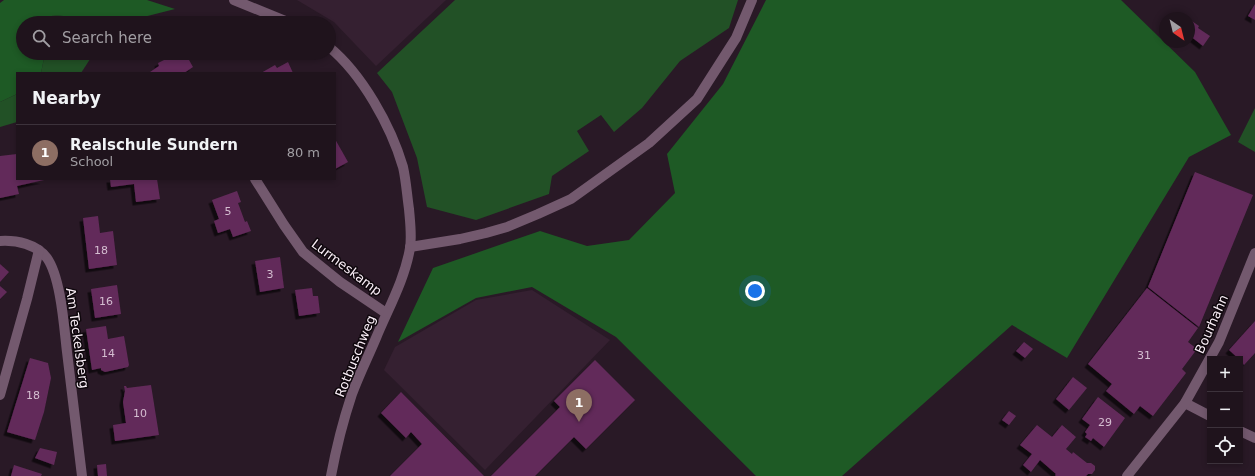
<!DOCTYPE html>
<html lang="en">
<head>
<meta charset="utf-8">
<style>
	:root { --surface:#1f131c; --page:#271c25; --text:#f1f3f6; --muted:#a19ea3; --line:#3c323b; --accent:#0b8043 }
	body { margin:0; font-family:"DejaVu Sans",sans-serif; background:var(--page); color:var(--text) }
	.controls { position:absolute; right:12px; bottom:12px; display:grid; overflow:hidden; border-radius:0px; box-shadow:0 2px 6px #0003 }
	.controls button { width:36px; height:36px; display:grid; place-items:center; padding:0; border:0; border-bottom:1px solid var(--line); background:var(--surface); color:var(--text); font:20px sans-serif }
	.compass { position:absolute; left:1159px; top:12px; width:36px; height:36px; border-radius:50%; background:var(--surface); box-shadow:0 2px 6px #0003; rotate:145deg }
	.you { position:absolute; left:755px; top:291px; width:14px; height:14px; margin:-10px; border:3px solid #fff; border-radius:50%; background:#1a73e8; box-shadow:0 0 0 6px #1a73e833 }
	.badge { display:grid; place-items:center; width:26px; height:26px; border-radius:50%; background:var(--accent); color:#fff; font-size:13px; font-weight:700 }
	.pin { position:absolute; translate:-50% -33px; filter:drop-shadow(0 1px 2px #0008) }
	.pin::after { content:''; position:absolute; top:21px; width:14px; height:12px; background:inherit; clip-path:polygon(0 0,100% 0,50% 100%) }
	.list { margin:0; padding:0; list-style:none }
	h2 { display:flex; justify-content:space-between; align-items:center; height:52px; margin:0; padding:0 16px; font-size:17px }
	h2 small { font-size:13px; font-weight:400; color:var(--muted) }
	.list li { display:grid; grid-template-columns:26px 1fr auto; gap:12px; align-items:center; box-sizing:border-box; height:56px; padding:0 16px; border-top:1px solid var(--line) }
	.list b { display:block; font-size:15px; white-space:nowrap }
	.list p { margin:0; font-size:13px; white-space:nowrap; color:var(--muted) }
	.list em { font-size:13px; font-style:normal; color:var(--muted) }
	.icon { flex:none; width:22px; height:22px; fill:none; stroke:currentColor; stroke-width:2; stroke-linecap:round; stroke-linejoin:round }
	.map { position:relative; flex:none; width:1255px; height:476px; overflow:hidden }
	.search { position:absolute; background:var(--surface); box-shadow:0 2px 6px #0003; left:16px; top:16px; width:320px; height:44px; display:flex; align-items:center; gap:10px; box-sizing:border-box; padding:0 14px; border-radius:22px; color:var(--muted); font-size:15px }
	.panel { position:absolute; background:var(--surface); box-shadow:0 2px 6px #0003; left:16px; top:72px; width:320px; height:108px; border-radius:0px }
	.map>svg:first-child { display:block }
	.built { fill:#352031 }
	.green { fill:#225126 }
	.forest { fill:#1e5a25 }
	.building { fill:#622a5a; filter:url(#shadow) }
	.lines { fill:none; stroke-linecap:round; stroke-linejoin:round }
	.minor { stroke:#73596e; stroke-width:10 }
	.labels { text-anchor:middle; stroke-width:3; stroke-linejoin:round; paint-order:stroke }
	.number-label { font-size:11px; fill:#d4bdd0 }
	.street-label { font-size:13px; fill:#faeef7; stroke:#0e070c }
</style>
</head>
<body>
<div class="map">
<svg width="1255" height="476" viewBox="0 0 1255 476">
	<defs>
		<filter id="shadow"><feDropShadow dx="-3.5" dy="3.5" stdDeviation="0" flood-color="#0009"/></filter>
	</defs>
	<rect width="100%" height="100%" fill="#291926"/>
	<g class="built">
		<path d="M297 0H446L376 66 334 22Z"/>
		<path d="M532 290 610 340 485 470 384 370 395 347 476 300Z"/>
	</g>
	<g class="green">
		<path d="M455 0H738L729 28 680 61 642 108 614 132 601 115 577 131 589 151 552 176 549 194 476 220 427 207 417 158 392 92 377 73Z"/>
		<path d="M53 15 124 22 51 23Z"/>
		<path d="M45 53H94L81 73H41Z"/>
		<path d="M17 94V122L0 127V102Z"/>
		<path d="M1255 108V152L1238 142Z"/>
	</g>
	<g class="forest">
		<path d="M4 0H147L175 9 124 22 53 15 51 23H23V53H45L41 73H17V94L0 102V3Z"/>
		<path d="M766 0H1121L1195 72 1231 135 1189 157 1067 358 1012 325 842 476H756L616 337 532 287 476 298 398 342 433 268 540 231 587 246 629 240 675 193 667 154 723 84Z"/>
	</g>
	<g class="building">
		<path d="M1255 4V20L1248 16Z"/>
		<path d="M1189 19 1199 26 1198 28 1210 36 1203 46 1189 35Z"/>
		<path d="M178 53H185L193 67 184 73H150V72L159 66 158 63Z"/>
		<path d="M288 62 293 73H261L275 65 277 68Z"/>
		<path d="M335 139 348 162 335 169Z"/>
		<path d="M17 154V179L44 180 17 186 19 194 0 198V156Z"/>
		<path d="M1195 172 1253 195 1199 327 1148 287Z"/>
		<path d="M110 179H157L160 199 136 202 134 184 111 187Z"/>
		<path d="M237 191 241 202 238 203 245 222 247 221 251 231 233 237 230 229 218 233 214 221 219 219 212 200Z"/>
		<path d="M98 216 100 233 113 231 117 265 89 269 83 218Z"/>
		<path d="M280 257 284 288 260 292 255 261Z"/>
		<path d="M0 264 9 272 0 282Z"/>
		<path d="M117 285 121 314 95 318 91 289Z"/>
		<path d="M0 286 7 292 0 299Z"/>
		<path d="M312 288 313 296H318L320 313 299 316 295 290Z"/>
		<path d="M1147 288 1198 328 1188 342 1197 349 1182 369 1186 373 1153 416 1140 406 1134 414 1106 391 1112 384 1088 364Z"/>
		<path d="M1255 321V353L1244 365 1240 359H1239L1229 350Z"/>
		<path d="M106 326 108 339 124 336 129 365 128 367 105 372 101 370V368L92 370 86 329Z"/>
		<path d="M1024 342 1033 349 1025 358 1016 351Z"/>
		<path d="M30 358 48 363 51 378 44 412 35 440 7 432Z"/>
		<path d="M595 360 635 400 586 449 574 437 535 476H491L560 407 554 401Z"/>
		<path d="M1073 377 1087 388 1069 410 1056 399Z"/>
		<path d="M151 385 159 435 115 441 113 425 126 423 123 402 125 391 124 386H126L127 388Z"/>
		<path d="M401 392 484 476H390L422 444 411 432 406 438 381 413Z"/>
		<path d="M1098 397 1125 418 1104 447 1093 438 1091 441 1085 437 1087 434 1085 432 1090 425 1082 419Z"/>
		<path d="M1009 411 1016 416 1009 425 1002 420Z"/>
		<path d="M1037 425 1052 437 1062 425 1076 437 1066 449 1072 454 1073 452 1087 463H1091L1095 466V470L1092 474H1088L1086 476H1056L1055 475 1056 474 1040 460 1031 472 1023 465 1032 454 1020 445Z"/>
		<path d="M40 448 57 452 54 465 35 458Z"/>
		<path d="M106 464 107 476H98L97 465Z"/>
		<path d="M14 465 42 474 41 476H11Z"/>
	</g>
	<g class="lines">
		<g class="minor">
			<path d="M234 0 290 23"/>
			<path d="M329 47C362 74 391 126 403 167 406 180 407 195 409 209 410 221 412 236 410 248 405 279 388 309 376 338 368 357 359 375 352 394 343 421 336 449 331 476"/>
			<path d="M255 179 284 225 303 252 340 282 386 313"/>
			<path d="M0 241C17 240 36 244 47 258 61 278 64 327 67 352 72 393 77 435 82 476"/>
			<path d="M410 247 460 239 486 233 507 227 538 214 571 199 649 143 697 99 736 38 752 0"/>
			<path d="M0 395 27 299 39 250"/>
			<path d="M1185 403 1210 416"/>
			<path d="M1240 431 1255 438"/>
			<path d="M1127 476 1185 403 1219 342 1255 253"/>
		</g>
	</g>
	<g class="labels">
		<g class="number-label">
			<text x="228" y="215">5</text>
			<text x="101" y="254">18</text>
			<text x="270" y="278">3</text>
			<text x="106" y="305">16</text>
			<text x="108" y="357">14</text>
			<text x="1144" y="359">31</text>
			<text x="33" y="399">18</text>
			<text x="140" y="417">10</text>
			<text x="1105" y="426">29</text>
		</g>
		<g class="street-label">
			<text transform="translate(347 267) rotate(37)" y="5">Lurmeskamp</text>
			<text transform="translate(1211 324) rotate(-66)" y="5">Bourhahn</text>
			<text transform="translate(78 338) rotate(82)" y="5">Am Teckelsberg</text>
			<text transform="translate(355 356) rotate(-68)" y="5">Rotbuschweg</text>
		</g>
	</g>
</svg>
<div class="controls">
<button>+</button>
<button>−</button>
<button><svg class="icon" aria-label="locate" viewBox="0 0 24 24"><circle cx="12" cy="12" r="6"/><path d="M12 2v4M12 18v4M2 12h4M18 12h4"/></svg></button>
</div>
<svg class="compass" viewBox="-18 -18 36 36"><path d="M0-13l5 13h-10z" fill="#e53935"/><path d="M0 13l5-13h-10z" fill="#a19ea3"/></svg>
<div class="you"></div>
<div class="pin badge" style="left:579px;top:422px;background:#8d6e63">1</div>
<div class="search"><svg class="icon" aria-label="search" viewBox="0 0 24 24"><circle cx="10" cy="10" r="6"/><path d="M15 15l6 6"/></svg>Search here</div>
<section class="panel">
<h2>Nearby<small></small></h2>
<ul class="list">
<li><span class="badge" style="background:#8d6e63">1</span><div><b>Realschule Sundern</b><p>School</p></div><em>80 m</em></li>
</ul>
</section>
</div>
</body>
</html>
